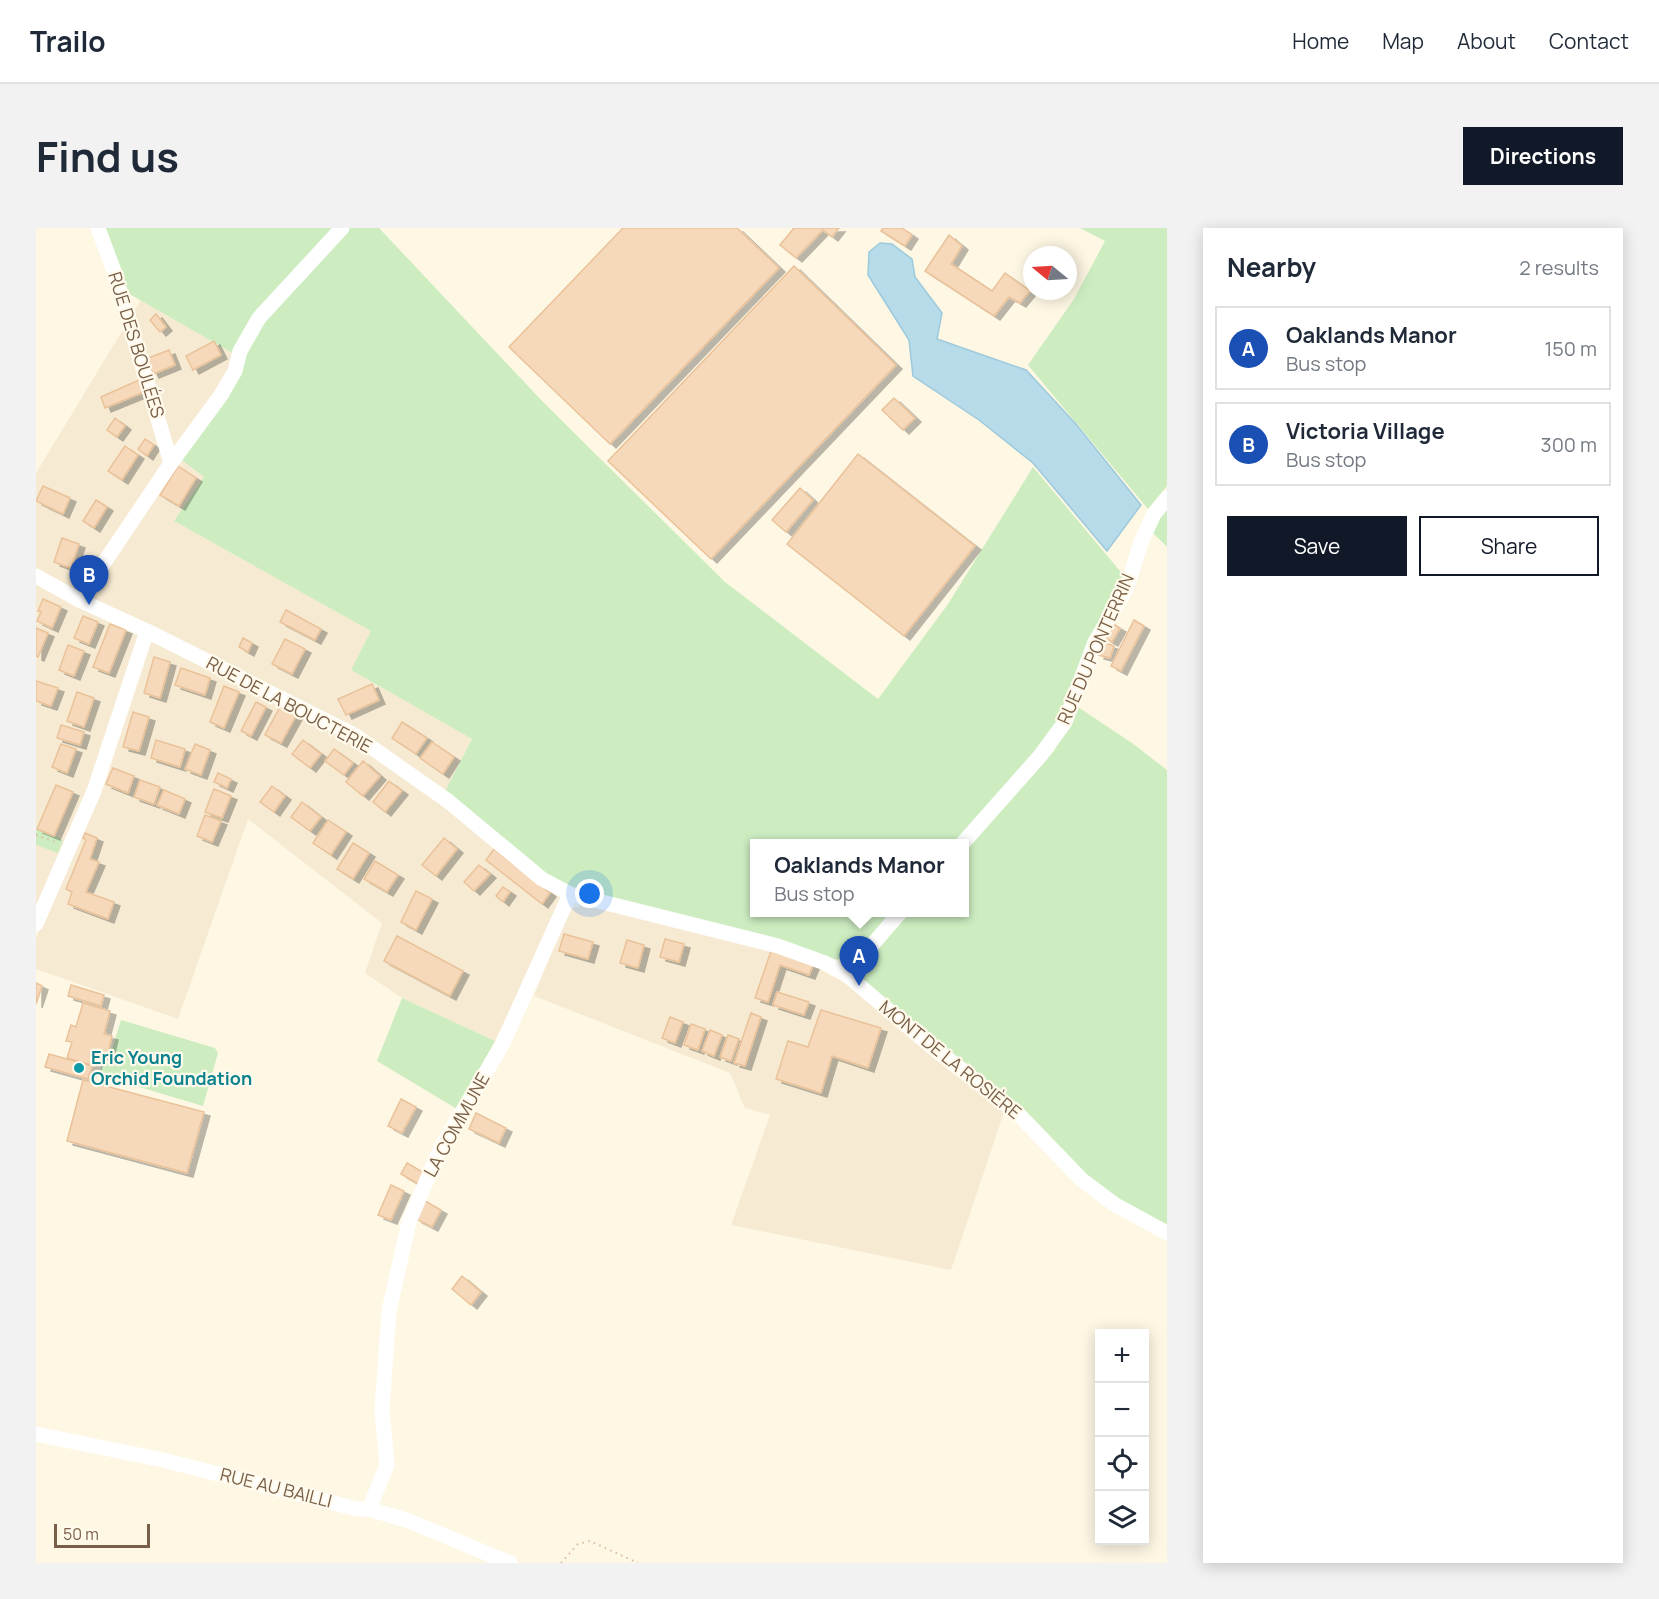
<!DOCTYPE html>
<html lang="en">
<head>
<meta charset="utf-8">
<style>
	:root { --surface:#fff; --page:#f2f2f3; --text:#1f2937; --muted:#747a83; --line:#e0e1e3; --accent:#111827 }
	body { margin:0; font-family:Manrope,sans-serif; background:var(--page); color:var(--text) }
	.controls { position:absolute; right:18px; bottom:18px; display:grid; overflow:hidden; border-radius:0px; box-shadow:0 3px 15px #0003 }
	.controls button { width:54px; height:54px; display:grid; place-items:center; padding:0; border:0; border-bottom:2px solid var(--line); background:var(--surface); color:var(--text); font:30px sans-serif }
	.compass { position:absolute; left:987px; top:18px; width:54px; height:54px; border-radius:50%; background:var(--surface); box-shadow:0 3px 15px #0003; rotate:288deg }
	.scale { position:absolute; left:18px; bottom:15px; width:96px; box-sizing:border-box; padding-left:6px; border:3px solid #795f47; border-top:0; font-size:16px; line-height:21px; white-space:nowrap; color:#795f47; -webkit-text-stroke:4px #fffaec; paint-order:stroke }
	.you { position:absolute; left:554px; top:666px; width:21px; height:21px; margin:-15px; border:4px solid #fff; border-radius:50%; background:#1a73e8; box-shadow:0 0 0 9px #1a73e833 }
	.badge { display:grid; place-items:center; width:39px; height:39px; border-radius:50%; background:var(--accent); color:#fff; font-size:20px; font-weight:700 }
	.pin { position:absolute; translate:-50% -50px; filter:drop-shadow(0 2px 3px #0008) }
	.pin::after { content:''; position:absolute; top:32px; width:21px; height:18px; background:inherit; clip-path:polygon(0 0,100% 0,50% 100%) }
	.popup { position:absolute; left:714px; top:611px; width:219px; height:78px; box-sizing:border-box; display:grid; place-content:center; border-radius:0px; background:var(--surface); filter:drop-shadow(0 2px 4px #0005); font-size:20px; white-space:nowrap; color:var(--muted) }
	.popup b { font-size:22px; color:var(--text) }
	.popup::after { content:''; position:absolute; left:50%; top:100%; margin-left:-12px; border:12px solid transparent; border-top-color:var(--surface) }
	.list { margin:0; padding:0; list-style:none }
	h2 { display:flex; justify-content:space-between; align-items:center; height:78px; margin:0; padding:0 24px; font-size:26px }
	h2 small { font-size:20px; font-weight:400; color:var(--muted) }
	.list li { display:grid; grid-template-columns:39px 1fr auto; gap:18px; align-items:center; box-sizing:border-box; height:84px; margin:0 12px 12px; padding:0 12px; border:2px solid var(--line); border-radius:0px }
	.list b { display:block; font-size:22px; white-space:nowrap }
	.list p { margin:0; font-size:20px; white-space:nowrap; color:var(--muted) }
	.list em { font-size:20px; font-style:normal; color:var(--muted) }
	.actions { display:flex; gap:12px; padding:18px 24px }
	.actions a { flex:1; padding:14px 0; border:2px solid var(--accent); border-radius:0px; text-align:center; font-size:21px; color:var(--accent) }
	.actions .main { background:var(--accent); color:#fff }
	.icon { flex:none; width:33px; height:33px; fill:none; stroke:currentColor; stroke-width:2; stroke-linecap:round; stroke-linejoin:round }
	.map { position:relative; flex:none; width:1131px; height:1335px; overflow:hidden; border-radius:0px }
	header { display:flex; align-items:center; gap:36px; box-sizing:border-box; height:84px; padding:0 30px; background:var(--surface); border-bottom:2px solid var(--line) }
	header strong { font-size:28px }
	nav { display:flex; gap:33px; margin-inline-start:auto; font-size:21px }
	.intro { display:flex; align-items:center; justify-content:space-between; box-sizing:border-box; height:144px; padding:0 36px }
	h1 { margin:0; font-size:42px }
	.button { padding:15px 27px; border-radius:0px; background:var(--accent); color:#fff; font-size:21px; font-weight:700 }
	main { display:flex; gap:36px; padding:0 36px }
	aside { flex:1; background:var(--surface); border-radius:0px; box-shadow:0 3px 15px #0003 }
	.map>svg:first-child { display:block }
	.residential { fill:#f6ead2 }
	.green { fill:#cdedc1 }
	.water { fill:#b7dbe9; stroke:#9ccadc; stroke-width:1.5 }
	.building { fill:#f6d9ba; stroke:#eac299; stroke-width:1.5; filter:url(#shadow) }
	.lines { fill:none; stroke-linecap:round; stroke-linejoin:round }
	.path { stroke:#dbbd9c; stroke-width:2; stroke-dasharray:1.5 4.5; stroke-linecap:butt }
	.street { stroke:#fff; stroke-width:15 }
	.culture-dot { fill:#0f9aa8; stroke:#fffaec; stroke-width:2 }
	.labels { text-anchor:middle; stroke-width:4.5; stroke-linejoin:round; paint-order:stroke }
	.street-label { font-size:18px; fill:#795f47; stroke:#fffaec }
	.culture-label { font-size:18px; font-weight:bold; fill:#0d838f; stroke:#fffaec; text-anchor:start }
</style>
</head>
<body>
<header>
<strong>Trailo</strong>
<nav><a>Home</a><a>Map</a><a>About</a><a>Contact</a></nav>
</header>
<div class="intro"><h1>Find us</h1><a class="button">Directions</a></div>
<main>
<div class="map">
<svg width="1131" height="1335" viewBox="0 0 1131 1335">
	<defs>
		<filter id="shadow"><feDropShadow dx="6" dy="4" stdDeviation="0" flood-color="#0004"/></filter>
	</defs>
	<rect width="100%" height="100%" fill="#fef7e4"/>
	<g class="residential">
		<path d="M105 72 200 127 168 249 138 293 336 403 315 442 436 511 408 565 0 342V245Z"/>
		<path d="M0 353 105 405 52 566 0 688Z"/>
		<path d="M118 413 314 510 366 546 528 670 459 813 366 770 329 745 346 695 212 591 142 791 0 741V710L59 568 111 416Z"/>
		<path d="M555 676 747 722 800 750 849 779 969 881 915 1042 695 997 734 887 709 880 694 845 498 768 533 681Z"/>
	</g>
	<g class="green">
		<path d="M67 0H300L200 127 90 64Z"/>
		<path d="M313 0H343L508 175 689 354 842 471 912 376 997 239 1089 349 1022 495 971 561 921 615 718 616V684L858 685 818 728 808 732 797 731 725 707 564 669 528 656 498 639 408 565 436 511 315 442 335 403 138 293 168 249 143 230 209 130 230 88Z"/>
		<path d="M1044 0H1131V258L1112 281 992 137 1038 71 1069 13Z"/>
		<path d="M1131 281V319L1115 303Z"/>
		<path d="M1042 479 1096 515 1131 542V998L1086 974 1058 954 990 883 825 752 824 741 874 685 928 684V624L1018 523Z"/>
		<path d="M0 599 27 612 22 625 0 617Z"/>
		<path d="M366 770 459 813 421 881 341 833Z"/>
		<path d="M85 792 179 820 182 825 167 878 63 847 67 833 72 834Z"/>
	</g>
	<path class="water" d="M844 15 856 16 876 31 879 49 906 85 901 111 990 142 1039 195 1105 277 1071 323 997 235 943 192 877 148 873 112 832 47 833 24Z"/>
	<g class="building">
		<path d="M587 0H701L743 40 574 216 473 119Z"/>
		<path d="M758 0H803L796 9 787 2 760 30 744 17Z"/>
		<path d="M847 0H866L876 7 869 18 845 3Z"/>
		<path d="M913 7 926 18 915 36 956 63 969 45 994 63 984 75 973 69 958 88 889 43Z"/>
		<path d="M758 38 860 137 675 331 572 233Z"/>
		<path d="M120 86 130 99 124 104 114 92Z"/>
		<path d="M178 113 185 127 157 142 150 128Z"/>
		<path d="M133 122 139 137 117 146 110 131Z"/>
		<path d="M103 152 108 164 69 180 65 169Z"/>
		<path d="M858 170 879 190 867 202 846 182Z"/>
		<path d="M79 190 89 198 81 209 71 202Z"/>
		<path d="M109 211 118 217 111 228 102 221Z"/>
		<path d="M89 218 102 227 86 252 72 243Z"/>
		<path d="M822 226 939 318 868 408 751 316Z"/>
		<path d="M142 238 160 250 143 278 124 267Z"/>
		<path d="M7 258 34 270 27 286 0 273Z"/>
		<path d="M764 260 777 272 750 304 736 292Z"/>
		<path d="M60 272 71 279 58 300 47 293Z"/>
		<path d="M26 310 43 316 35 340 18 334Z"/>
		<path d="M7 371 25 379 16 400 1 393 5 384 2 383Z"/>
		<path d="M250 382 285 401 279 412 244 394Z"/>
		<path d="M47 388 62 394 53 416 38 410Z"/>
		<path d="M1098 392 1108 398 1085 443 1075 438Z"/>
		<path d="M74 396 90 402 73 445 57 439Z"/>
		<path d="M1077 396 1084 400 1076 414 1069 410Z"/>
		<path d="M0 400 12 405 2 429 0 428Z"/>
		<path d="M207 410 216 415 212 424 203 419Z"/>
		<path d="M249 411 269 421 256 446 236 436Z"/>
		<path d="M1066 414 1078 418 1074 430 1062 427Z"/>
		<path d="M32 417 48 423 38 448 23 442Z"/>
		<path d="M118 429 134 434 124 470 108 465Z"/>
		<path d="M145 440 174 450 169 467 139 457Z"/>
		<path d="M0 453 22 460 15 478 0 473Z"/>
		<path d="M336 456 343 472 310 487 302 471Z"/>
		<path d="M188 458 203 464 188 500 174 494Z"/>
		<path d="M41 464 58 470 48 499 31 493Z"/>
		<path d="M220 474 230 479 215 508 205 503Z"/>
		<path d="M245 477 261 486 245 515 229 507Z"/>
		<path d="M97 484 113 489 103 523 87 519Z"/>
		<path d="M366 494 391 510 380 526 356 510Z"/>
		<path d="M25 497 48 504 44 517 21 510Z"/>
		<path d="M120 512 149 521 144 539 115 530Z"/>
		<path d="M267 512 285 526 274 540 256 526Z"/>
		<path d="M396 514 418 529 407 546 384 530Z"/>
		<path d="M25 516 40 521 31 545 16 539Z"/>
		<path d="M159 516 174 522 165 547 149 541Z"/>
		<path d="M298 521 317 535 308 547 289 533Z"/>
		<path d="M327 533 344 548 327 568 310 554Z"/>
		<path d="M77 540 98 548 92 565 70 556Z"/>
		<path d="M182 545 195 551 191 560 178 554Z"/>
		<path d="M104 552 124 559 118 576 98 569Z"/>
		<path d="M353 553 366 563 349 584 337 574Z"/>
		<path d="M20 557 37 564 18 608 1 601Z"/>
		<path d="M236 558 249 568 238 584 224 574Z"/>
		<path d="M178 561 195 568 186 590 169 584Z"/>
		<path d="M128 562 149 571 143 586 121 577Z"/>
		<path d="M266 574 285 589 274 603 255 589Z"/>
		<path d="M169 587 185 593 176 614 161 608Z"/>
		<path d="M292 592 310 604 295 627 277 615Z"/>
		<path d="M49 605 61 610 54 631 63 634 50 664 78 674 72 691 32 676 36 664 30 661 50 612 47 610Z"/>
		<path d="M408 610 421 621 400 648 386 637Z"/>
		<path d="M317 615 333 625 317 651 301 641Z"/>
		<path d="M458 621 514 665 506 676 450 632Z"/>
		<path d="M339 633 362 647 351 664 328 651Z"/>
		<path d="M443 637 454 646 438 663 428 654Z"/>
		<path d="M467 659 474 664 467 674 460 668Z"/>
		<path d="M380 663 396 671 380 702 365 694Z"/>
		<path d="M528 706 557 714 552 731 523 723Z"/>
		<path d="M361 708 427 743 414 768 348 733Z"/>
		<path d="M629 711 648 716 643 734 624 729Z"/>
		<path d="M591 712 608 717 602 740 584 735Z"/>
		<path d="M736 720 778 735 773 747 744 737 732 774 719 770Z"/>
		<path d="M0 755 6 758 0 776Z"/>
		<path d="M35 757 68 767 65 778 32 768Z"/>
		<path d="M741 764 773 774 768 787 737 777Z"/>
		<path d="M47 775 74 783 68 806 76 808 71 829 62 827 59 838 31 830 36 814 30 813 35 797 40 799Z"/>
		<path d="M785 782 845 800 832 840 796 828 785 865 740 851 752 813 772 819Z"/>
		<path d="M715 785 725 789 709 838 698 835Z"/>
		<path d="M634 789 647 794 639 815 626 810Z"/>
		<path d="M655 796 669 801 662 822 648 817Z"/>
		<path d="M674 802 686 807 678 828 666 823Z"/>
		<path d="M692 807 703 811 695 833 684 829Z"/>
		<path d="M13 826 56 838 52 851 9 839Z"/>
		<path d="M47 852 168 884 151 945 31 913Z"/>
		<path d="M365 871 380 879 366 905 352 898Z"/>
		<path d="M440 885 470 900 463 915 433 901Z"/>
		<path d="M371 935 390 946 384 957 365 946Z"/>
		<path d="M355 957 368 963 355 992 342 987Z"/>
		<path d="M389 973 405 982 396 999 380 991Z"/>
		<path d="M426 1048 445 1064 435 1077 416 1061Z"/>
	</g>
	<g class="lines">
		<g class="path">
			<path d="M0 607 22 615"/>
			<path d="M525 1335 542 1316 554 1313 602 1335"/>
		</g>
		<g class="street">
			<path d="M62 0 78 43 135 235"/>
			<path d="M0 348 43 372 111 403 318 507 412 573 506 651 534 666 742 718 789 735 811 747 897 820 980 884 1046 952 1078 976 1131 1005"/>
			<path d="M43 372 135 235 185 167 199 143 204 123 223 90 306 0"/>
			<path d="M926 616 1004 528 1029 494 1059 414 1091 359 1105 314 1118 286 1131 270"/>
			<path d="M0 696 58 563 111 403"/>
			<path d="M811 747 864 684"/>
			<path d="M0 1206 127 1232 321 1281H333L373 1293 474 1335"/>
			<path d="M333 1281 351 1237 346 1182 353 1083 373 994 405 919 466 817 534 666"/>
		</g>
	</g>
	<circle class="culture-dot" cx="43" cy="840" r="6"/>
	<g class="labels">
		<g class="street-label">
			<text transform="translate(100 117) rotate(73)" y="6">RUE DES BOULÉES</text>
			<text transform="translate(1060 421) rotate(-66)" y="6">RUE DU PONTERRIN</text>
			<text transform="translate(253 477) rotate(28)" y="6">RUE DE LA BOUCTERIE</text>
			<text transform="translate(914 832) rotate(39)" y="6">MONT DE LA ROSIÈRE</text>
			<text transform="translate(421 897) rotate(-61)" y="6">LA COMMUNE</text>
			<text transform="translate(240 1260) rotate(14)" y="6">RUE AU BAILLI</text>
		</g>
		<g class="culture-label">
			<text x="55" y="836">Eric Young<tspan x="55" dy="21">Orchid Foundation</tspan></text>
		</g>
	</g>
</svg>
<div class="controls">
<button>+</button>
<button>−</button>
<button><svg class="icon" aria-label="locate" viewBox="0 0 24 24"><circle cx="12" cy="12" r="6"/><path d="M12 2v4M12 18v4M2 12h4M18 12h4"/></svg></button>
<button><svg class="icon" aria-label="layers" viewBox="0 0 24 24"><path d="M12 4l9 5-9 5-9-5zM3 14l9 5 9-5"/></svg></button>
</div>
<svg class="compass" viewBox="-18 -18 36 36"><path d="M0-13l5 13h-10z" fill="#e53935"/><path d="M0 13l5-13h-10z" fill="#747a83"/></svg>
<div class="scale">50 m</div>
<div class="you"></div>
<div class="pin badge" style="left:823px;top:758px;background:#1a4fb4">A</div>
<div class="popup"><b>Oaklands Manor</b>Bus stop</div>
<div class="pin badge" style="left:53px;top:377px;background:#1a4fb4">B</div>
</div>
<aside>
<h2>Nearby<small>2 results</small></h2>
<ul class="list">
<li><span class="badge" style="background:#1a4fb4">A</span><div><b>Oaklands Manor</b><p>Bus stop</p></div><em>150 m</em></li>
<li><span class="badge" style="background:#1a4fb4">B</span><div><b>Victoria Village</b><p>Bus stop</p></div><em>300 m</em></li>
</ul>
<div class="actions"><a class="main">Save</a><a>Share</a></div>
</aside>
</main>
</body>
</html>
